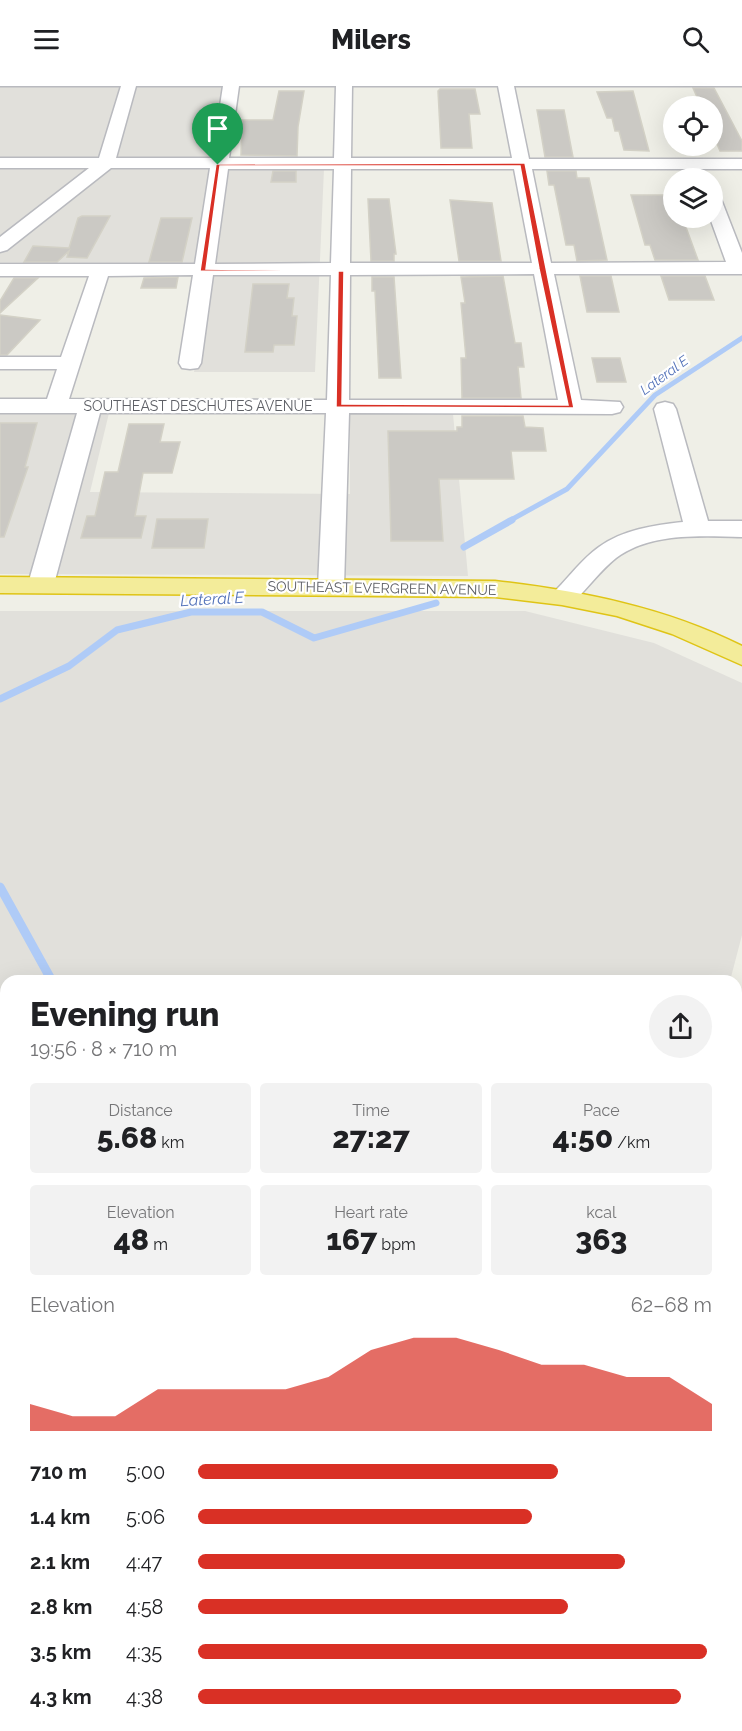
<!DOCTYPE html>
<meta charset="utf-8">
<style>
body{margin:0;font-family:Raleway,sans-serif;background:#f2f2f2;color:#202124;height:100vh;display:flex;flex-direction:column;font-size:22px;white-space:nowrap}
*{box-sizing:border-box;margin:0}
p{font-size:20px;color:#757577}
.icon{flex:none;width:33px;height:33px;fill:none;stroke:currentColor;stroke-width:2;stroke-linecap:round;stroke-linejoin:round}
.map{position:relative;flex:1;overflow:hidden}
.details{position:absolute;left:0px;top:897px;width:742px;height:756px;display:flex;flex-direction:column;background:#fff;border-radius:18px 18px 0 0;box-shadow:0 6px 24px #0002}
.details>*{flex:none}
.controls{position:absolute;left:663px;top:18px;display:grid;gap:12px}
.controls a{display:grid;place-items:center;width:60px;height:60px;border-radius:50%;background:#fff;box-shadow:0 6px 24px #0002;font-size:30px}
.pin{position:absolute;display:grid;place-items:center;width:51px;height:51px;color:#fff;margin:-62px -26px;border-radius:50% 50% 50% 0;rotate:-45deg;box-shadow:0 0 6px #0007}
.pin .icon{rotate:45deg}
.round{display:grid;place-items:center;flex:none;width:63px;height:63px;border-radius:32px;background:#f2f2f2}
.headline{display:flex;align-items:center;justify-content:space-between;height:102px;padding:0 30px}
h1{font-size:33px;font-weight:800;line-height:45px}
.figures{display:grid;grid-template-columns:repeat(3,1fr);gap:9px;height:102px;padding:6px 30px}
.figures div{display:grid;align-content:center;border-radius:6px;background:#f2f2f2;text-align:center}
.figures b{font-size:30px;font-weight:800}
.figures small{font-size:16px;font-weight:400}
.figures p{font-size:16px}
.chart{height:168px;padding:12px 30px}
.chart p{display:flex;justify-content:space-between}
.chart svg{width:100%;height:108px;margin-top:6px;fill:#d93025;opacity:.7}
ul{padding:0 30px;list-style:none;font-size:20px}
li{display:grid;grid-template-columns:96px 72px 1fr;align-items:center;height:45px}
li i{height:15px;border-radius:8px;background:#d93025}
header{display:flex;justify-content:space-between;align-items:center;height:78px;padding:0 30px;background:#fff;font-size:27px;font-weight:800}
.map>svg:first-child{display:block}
.industrial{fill:#e1e0db}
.green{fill:#c6e4cb}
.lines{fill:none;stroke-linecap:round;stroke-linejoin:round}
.stream-far3{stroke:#afcbf7;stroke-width:5}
.stream-far2{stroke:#afcbf7;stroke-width:7}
.stream-far1{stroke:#afcbf7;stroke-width:9}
.stream{stroke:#afcbf7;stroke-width:11}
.building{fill:#cbc9c4;stroke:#d3d1c6;stroke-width:1.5}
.minor-casing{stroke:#b9babf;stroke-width:3}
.highway-casing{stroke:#dfc416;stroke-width:3}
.minor{fill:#fff;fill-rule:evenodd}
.highway{fill:#f3ec9a;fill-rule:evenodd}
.route{fill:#d93025;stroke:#fff;stroke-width:1.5;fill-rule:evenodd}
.labels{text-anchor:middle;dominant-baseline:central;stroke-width:4.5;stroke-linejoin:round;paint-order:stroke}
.far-water-label{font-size:14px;font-style:italic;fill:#5372b9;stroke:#fff}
.far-street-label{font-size:14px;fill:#5e6066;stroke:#fff}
.water-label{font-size:16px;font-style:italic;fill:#5372b9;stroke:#fff}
</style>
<header><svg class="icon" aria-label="menu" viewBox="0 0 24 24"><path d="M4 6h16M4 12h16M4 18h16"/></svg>Milers<svg class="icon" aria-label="search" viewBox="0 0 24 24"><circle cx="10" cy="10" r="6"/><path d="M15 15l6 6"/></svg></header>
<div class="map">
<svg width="742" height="1653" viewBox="0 0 742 1653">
<rect width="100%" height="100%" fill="#efefe7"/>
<path class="industrial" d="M 239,6 L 225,92 L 324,91 L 315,294 L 194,294 L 212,185 L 0,184 L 0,7 Z
M 109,335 L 90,414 L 350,416 L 350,336 L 453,336 L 468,498 L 0,496 L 0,336 Z
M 0,533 L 525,533 L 654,565 L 742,605 L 742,857 L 730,903 L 6,903 L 6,1647 L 539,1647 L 538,1653 L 0,1653 Z"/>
<path class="green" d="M 742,1272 L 742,1653 L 669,1653 L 670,1647 L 736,1647 L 736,1301 Z"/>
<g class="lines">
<path class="stream-far3" d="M 509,443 L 567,411 L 655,317 L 742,260"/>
<path class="stream-far2" d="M 464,469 L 512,442
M 0,621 L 69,588 L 117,552 L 191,534 L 262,534 L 314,560 L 436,525"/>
<path class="stream-far1" d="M 0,809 L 52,903"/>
<path class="stream" d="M 0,1383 L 6,1374"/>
</g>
<path class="building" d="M 693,10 L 714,10 L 742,63 L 742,73 L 720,73 L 717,66 L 712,66 L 712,28 L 701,28 Z
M 440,11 L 475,11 L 480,36 L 469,36 L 472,70 L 441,70 L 438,13 Z
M 279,13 L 304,13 L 298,49 L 297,78 L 241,77 L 242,42 L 273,42 Z
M 633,13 L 649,73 L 624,72 L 619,53 L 615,53 L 612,40 L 607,40 L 597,14 Z
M 537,32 L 564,32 L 573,79 L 545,79 Z
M 273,93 L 296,93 L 296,104 L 271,104 Z
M 547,93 L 576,93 L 577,100 L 589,100 L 607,182 L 577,183 L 574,167 L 566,167 L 554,107 L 549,107 Z
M 631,117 L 674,117 L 674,141 L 683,141 L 698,182 L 655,182 L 650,167 L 645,167 Z
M 368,121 L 389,121 L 396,176 L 394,176 L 394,183 L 371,183 Z
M 450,122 L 492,125 L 501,183 L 459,183 Z
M 82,138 L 110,138 L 87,180 L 67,179 L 69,173 L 57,184 L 24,184 L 33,168 L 69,170 L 78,140 Z
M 161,140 L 192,140 L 182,184 L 149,184 Z
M 503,198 L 515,265 L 521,265 L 524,289 L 518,289 L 521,320 L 462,320 L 461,280 L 466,280 L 461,225 L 465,225 L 461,199 Z
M 580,198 L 611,198 L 619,234 L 587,234 Z
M 661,198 L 705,198 L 714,222 L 669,222 Z
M 178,199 L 176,210 L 141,210 L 144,200 Z
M 372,199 L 394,199 L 401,300 L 379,300 L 375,213 L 372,213 Z
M 14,200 L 38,200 L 0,235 L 0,223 Z
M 253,206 L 289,206 L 287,220 L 294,220 L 292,238 L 297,238 L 294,267 L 274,267 L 273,274 L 245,274 Z
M 0,237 L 40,242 L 7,277 L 0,277 Z
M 592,280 L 620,280 L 626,304 L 597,304 Z
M 462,338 L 523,338 L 525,349 L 543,350 L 546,373 L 511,373 L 514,401 L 439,401 L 443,463 L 391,463 L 388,353 L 457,353 L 457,349 L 462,349 Z
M 0,345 L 37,345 L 25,389 L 28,389 L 4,459 L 0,459 Z
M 129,346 L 164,346 L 160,364 L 180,364 L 172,395 L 143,395 L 135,438 L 146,438 L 141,460 L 81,460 L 87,438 L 95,438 L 105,394 L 118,394 Z
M 157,441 L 208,441 L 204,470 L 152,470 Z"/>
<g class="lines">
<g class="minor-casing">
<path id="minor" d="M 0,0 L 742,0 L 742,8 L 514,8 L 529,81 L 742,81 L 742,91 L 532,91 L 551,185 L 726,184 L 710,140 L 712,140 L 712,116 L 718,117 L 721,121 L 742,175 L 742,196 L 554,196 L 581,322 L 620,324 L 623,329 L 620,334 L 612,336 L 349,335 L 344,509 L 340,515 L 331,517 L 322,515 L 318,509 L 326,335 L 100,335 L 54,506 L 50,512 L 41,514 L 32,512 L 28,506 L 77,335 L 0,335 L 0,321 L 47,321 L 57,291 L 0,291 L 0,279 L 61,279 L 89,198 L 0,198 L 0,186 L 195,186 L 210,90 L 111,90 L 7,172 L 0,174 L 0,159 L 89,90 L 0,90 L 0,80 L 99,80 L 121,8 L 0,8 ZM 136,8 L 223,8 L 212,80 L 116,80 ZM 239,8 L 336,8 L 334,80 L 229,80 ZM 352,8 L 498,8 L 512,80 L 351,80 ZM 228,91 L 334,91 L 331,185 L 215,186 ZM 351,91 L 514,91 L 532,185 L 350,185 ZM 534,196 L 558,322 L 349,322 L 350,197 ZM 193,197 L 179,285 L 182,290 L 190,291 L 198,290 L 201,285 L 213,197 L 331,197 L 327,322 L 69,321 L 108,198 Z
M 665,324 L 673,326 L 676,331 L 708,443 L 742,443 L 742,459 C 701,458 651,454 616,480 C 601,492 588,509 574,524 L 565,526 L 556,524 L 552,518 L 556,512 C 570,498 582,481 599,469 C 622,452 654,447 683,444 L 654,331 L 657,326 Z
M 742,1013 L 742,1067 L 736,1068 L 736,1015 Z
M 579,1647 L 629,1647 L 628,1653 L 578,1653 Z"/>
</g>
<g class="highway-casing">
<path id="highway" d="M 0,499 L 495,503 C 581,513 664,529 742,568 L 742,587 L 672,556 L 617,538 L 562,527 L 495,519 L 0,515 Z"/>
</g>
<use href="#minor" class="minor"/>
<use href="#highway" class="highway"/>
</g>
<path class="route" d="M 525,85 L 574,330 L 336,329 L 338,194 L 200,193 L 216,86 ZM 220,88 L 520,88 L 539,191 L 568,327 L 342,326 L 344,193 L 206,191 Z"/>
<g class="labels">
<g class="far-water-label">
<text transform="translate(664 297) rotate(-36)">Lateral E</text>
</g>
<g class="far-street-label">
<text x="198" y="328">SOUTHEAST DESCHUTES AVENUE</text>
<text transform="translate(382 510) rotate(1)">SOUTHEAST EVERGREEN AVENUE</text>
</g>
<g class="water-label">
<text transform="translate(212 521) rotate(-3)">Lateral E</text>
</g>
</g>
</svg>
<div class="controls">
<a><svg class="icon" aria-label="locate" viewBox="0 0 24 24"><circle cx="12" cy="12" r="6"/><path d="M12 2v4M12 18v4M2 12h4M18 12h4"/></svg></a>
<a><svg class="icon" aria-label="layers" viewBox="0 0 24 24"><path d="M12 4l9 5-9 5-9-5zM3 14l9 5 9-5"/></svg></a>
</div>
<div class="pin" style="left:218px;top:87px;background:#1e9e55"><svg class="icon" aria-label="arrive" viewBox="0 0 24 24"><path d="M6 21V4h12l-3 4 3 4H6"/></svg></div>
<section class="details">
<div class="headline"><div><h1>Evening run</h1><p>19:56 · 8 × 710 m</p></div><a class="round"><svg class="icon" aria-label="share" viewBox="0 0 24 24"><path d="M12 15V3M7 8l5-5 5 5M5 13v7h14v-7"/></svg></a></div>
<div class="figures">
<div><p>Distance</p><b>5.68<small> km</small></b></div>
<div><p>Time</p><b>27:27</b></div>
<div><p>Pace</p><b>4:50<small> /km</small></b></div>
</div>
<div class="figures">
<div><p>Elevation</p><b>48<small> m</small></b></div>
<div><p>Heart rate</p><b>167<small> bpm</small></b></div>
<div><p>kcal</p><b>363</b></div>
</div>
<div class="chart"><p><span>Elevation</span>62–68 m</p>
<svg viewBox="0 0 160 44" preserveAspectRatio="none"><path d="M0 44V33L10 38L20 38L30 27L40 27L50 27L60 27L70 22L80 11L90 6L100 6L110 11L120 17L130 17L140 22L150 22L160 33V44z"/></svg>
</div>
<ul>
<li><b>710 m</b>5:00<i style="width:70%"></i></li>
<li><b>1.4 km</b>5:06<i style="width:65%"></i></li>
<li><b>2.1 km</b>4:47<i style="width:83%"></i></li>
<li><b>2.8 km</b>4:58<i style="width:72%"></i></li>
<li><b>3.5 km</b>4:35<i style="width:99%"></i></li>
<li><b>4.3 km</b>4:38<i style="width:94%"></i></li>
</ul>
</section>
</div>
